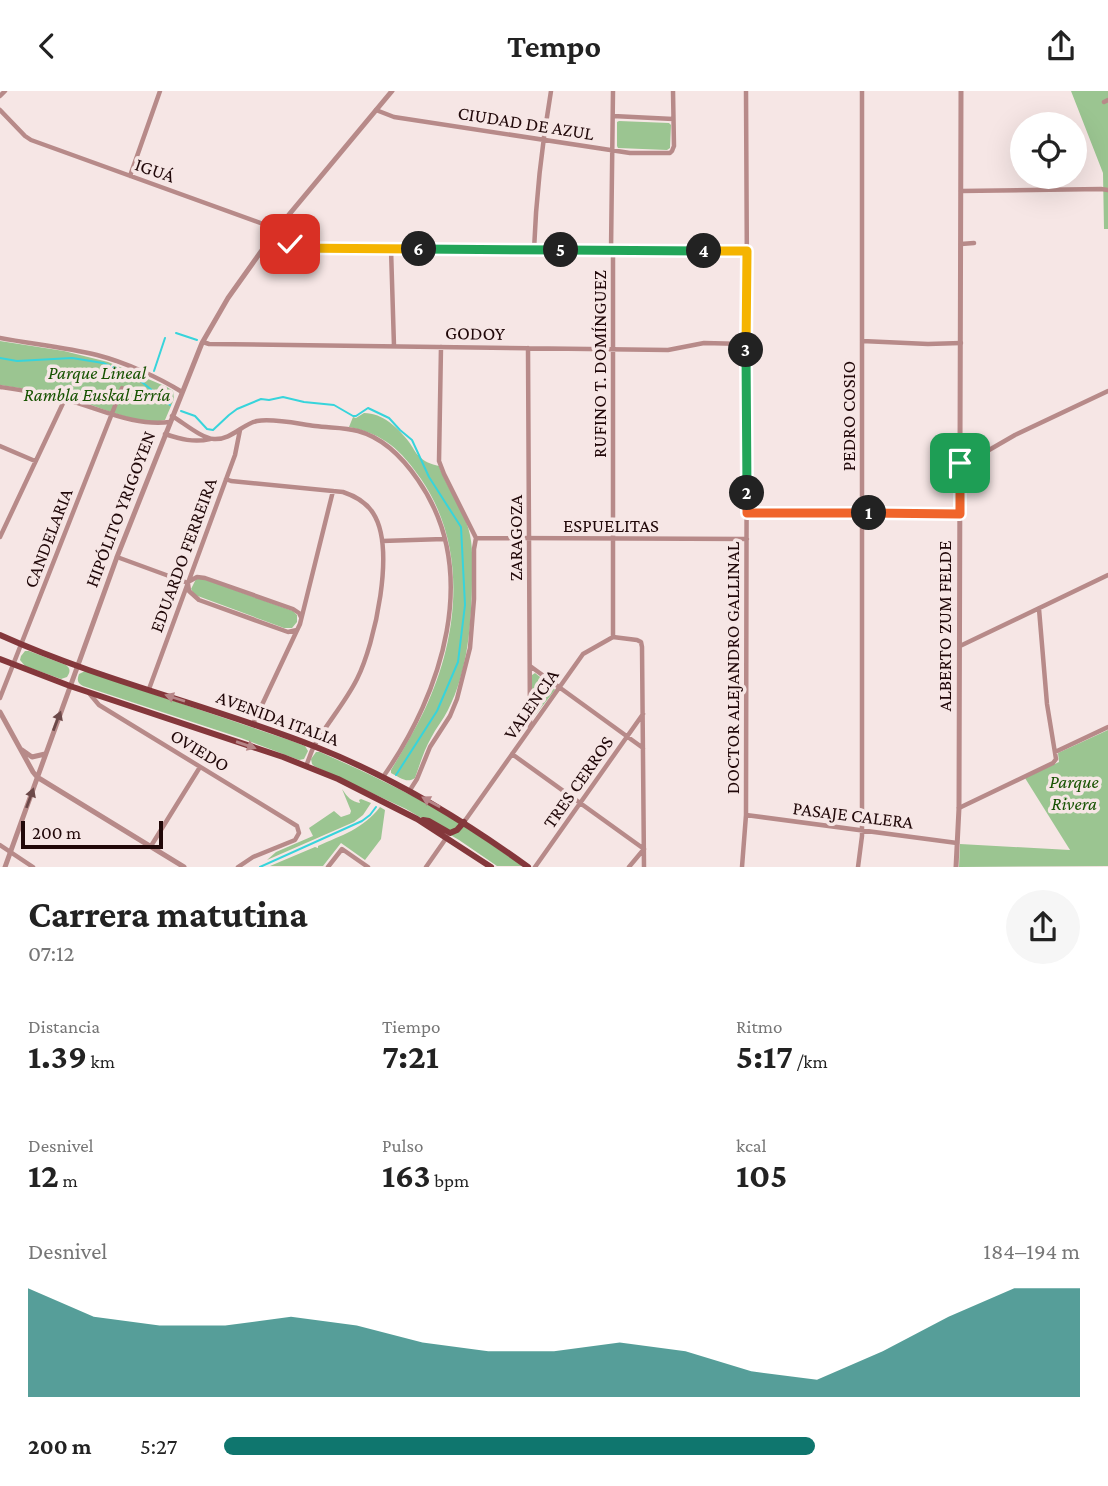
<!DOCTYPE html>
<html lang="es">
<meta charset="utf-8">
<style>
body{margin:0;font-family:"Crimson Pro",serif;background:#f6f6f6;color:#222;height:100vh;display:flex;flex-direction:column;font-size:26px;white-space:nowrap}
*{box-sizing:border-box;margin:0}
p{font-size:23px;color:#767676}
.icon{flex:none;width:38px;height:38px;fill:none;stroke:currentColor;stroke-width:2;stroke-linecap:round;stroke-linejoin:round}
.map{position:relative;height:776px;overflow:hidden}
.panel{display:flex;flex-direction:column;background:#fff;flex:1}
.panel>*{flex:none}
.controls{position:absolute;left:1010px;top:21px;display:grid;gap:14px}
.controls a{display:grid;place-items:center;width:77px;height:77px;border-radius:50%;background:#fff;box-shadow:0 7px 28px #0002;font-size:35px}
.scale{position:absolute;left:21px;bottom:18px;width:142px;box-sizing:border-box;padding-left:7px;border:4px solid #210809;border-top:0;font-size:19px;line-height:24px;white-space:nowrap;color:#210809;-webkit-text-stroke:5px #f6e6e5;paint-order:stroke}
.pin{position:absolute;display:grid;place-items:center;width:60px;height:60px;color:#fff;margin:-30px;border-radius:14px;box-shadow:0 4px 10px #0006}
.km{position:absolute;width:35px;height:35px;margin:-18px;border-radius:50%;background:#222;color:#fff;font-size:19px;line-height:35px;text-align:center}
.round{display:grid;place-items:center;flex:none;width:74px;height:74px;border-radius:37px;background:#f6f6f6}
.summary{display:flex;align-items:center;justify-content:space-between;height:119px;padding:0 28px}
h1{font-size:38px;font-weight:700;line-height:52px}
.stats{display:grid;grid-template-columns:repeat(3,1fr);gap:10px;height:119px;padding:7px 28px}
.stats div{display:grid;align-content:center}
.stats b{font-size:35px;font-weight:700}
.stats small{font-size:19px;font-weight:400}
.stats p{font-size:19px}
.chart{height:196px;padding:14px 28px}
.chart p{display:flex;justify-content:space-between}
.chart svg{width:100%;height:126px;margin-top:7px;fill:#0f766e;opacity:.7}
ul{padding:0 28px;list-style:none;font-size:23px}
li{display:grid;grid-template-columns:112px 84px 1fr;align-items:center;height:52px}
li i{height:18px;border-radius:9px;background:#0f766e}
header{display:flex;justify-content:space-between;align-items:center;height:91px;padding:0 28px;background:#fff;font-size:32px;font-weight:700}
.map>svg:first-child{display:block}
.green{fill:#9bc591}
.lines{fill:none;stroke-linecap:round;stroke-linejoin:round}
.stream{stroke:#37d4db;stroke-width:2}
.minor{stroke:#b78a89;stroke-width:4.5}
.tertiary{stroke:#b78a89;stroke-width:5}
.primary{stroke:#84373b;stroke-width:6}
.oneway{fill:#b78688}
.oneway2{fill:#6c4949}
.split-1-casing{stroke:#fff;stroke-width:14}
.split-2-casing{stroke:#fff;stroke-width:14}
.split-3-casing{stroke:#fff;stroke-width:14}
.split-4-casing{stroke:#fff;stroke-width:14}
.split-5-casing{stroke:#fff;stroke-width:14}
.split-6-casing{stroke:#fff;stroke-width:14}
.split-7-casing{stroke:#fff;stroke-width:14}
.split-1{stroke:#f0652b;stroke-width:9}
.split-2{stroke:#f0652b;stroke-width:9}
.split-3{stroke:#22a559;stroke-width:9}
.split-4{stroke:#f5b400;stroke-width:9}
.split-5{stroke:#22a559;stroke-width:9}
.split-6{stroke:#22a559;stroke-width:9}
.split-7{stroke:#f5b400;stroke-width:9}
.labels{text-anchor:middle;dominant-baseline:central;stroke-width:7;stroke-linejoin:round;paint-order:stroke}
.street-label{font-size:19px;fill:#210809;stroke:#f6e6e5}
.park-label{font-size:19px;font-style:italic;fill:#165200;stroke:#f6e6e5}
</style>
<header><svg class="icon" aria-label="back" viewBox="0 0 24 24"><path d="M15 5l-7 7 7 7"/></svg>Tempo<svg class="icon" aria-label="share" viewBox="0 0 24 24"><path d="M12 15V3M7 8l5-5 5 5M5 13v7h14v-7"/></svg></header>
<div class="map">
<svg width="1108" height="776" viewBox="0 0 1108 776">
<rect width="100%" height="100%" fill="#f6e6e5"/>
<path class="green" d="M 1071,0 L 1108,0 L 1108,138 L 1104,138 L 1103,82 Z
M 619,30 L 669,32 L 671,34 L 670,57 L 667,59 L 618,57 L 617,55 L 617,31 Z
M 0,250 L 64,260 L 108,271 L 167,296 L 173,300 L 174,308 L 165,329 C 141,336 95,314 70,307 C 47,300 23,298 0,294 Z
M 364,322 C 383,322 398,337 409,351 C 413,356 415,362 419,365 C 424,371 431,373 439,375 C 447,398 465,419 470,444 C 473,458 472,473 472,487 C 472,530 468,580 448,619 C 443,629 436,637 431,647 C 424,659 420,673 415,687 C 407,693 399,686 391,682 L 391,679 C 403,659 415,639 425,618 C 459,546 468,456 421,388 C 401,359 384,343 349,336 L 353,326 L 356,327 Z
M 196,488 L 204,488 L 293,520 L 297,524 L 297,531 L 292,537 L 284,537 L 195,504 L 191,498 Z
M 25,560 L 29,560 L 66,574 C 71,578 70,581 67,586 L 61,588 L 25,575 L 20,569 L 21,565 Z
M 85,580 L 289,649 L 305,655 L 308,660 L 304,668 L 299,669 L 241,647 L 83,595 C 77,592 77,589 79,583 Z
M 535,582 L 553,596 L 555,599 L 533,627 L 532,626 L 532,584 Z
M 1108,639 L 1108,775 L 959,776 L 960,753 L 1070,759 L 1025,687 L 1059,671 L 1058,662 Z
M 316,661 L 320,661 C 365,681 409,701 451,727 C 476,742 499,759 523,775 L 497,775 L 459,749 L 406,718 L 314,675 L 312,673 L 311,668 Z
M 342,698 C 348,707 351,710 360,712 L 359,709 L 361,708 L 371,712 L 363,724 L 354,731 L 267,769 L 276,761 L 313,745 L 309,737 L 334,720 L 341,726 L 350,723 L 351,720 Z
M 380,716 L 385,719 L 381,748 L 365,769 L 341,752 L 323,775 L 270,775 L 315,756 L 318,757 L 318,755 C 342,744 363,738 380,716 Z"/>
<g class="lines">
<path class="stream" d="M 176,242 L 197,249
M 0,267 L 17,270 L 72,267 L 103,272 L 137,287 L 170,314
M 154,280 L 165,247
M 181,320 L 195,325 L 207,338 L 213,339 L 229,324 L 237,318 L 261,308 L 269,309 L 283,306 L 304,311 L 334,314 L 353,325 L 356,325 L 368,317 L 389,327 L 400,339 L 412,349 L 429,386 L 461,436 L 465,514 L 458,571 L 437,620 L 396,684
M 260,776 L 362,730 L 370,724 L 376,716"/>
<path class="minor" d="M 0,5 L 5,0
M 1104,11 L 1108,9
M 0,19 L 25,45 L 31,49 L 277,138 L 305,157
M 376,19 L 394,26 L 630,62 L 670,62 L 672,60 L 674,55 L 673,0
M 613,25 L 673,28
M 130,85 L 160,0
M 961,100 L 1101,98 L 1108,99
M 961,153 L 974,152
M 264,156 L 747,160
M 391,158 L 394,255
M 534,159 C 536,105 542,53 551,0
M 0,247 C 32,253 65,256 97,264 C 124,271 158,286 182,301
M 862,250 L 928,253 L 961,252
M 203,251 L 209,253 L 668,259 L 704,252 L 746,253
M 528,257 L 530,637
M 0,296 C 21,299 43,302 64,308 C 99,317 134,336 170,331
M 172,325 C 184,332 201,347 214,348 C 232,349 242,333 257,330 C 274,327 299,333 315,335 C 329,337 344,336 358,340 C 384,347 403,367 418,389 C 482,481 442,602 383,686
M 165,343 C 180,348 194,352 210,348
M 0,355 L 35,370
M 960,372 L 970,370 L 1015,344 L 1108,300
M 226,388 L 231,390 L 343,401 C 355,405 366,411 373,422 C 396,457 375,552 357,588 C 345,612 327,632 314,655 C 311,661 309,668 306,675
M 747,422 L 960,423
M 0,446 L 65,308
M 476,447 L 747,448
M 382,450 L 444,448
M 117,466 L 188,492
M 188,491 L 197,486 L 205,487 L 293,518 L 299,522 L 301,526
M 188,493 L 189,500 L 199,509 L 288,541 L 297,539
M 613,546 L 613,165 L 611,160 L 613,0
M 960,555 L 1108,484
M 530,575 L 643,657
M 149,598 L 235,364 L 240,339
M 89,602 L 99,614 L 297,735 L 299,742 L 295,749 L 253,766 L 238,776
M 0,607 L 122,297
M 253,633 L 300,533 L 333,400
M 1055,661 L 1108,636
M 512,663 L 644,758 L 629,776
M 410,699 L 417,688 L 430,656 L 450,625 L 457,608 L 470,557 L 474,508 L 474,458 L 476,447 L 444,383 L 439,370 L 441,256
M 959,717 L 1053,672 L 1056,668 L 1047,613 L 1039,518
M 746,724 L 957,752
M 464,731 L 583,563 L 613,546 L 637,549 L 641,551 L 642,556 L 644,776
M 0,754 L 33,776
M 151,755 L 200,676
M 328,776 L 342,758 L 368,776
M 426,776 L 447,746
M 535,776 L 643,623
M 742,776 L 746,724 L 747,190 L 746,0
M 858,776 L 862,745 L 862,0"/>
<path class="tertiary" d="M 0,621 L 33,681 L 37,686 L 184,776
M 22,659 L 32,666 L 45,663
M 5,776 L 117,466 L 202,252 L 228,207 L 277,138 L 392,0
M 956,776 L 959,717 L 961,0"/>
<path class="primary" d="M 0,544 C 102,590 212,615 316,656 C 392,686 462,728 528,776
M 0,568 L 70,595 L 283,666 L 338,688 L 417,728 L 491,776
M 423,729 L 429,730 L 450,742 L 457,739 L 464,731"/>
</g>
<defs><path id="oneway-solid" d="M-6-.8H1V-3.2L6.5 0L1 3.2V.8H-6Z" transform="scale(1.75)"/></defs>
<g class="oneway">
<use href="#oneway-solid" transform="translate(175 607) rotate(-162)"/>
<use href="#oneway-solid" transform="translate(246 654) rotate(19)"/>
<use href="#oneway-solid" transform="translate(431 711) rotate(-151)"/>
</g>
<g class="oneway2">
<use href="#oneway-solid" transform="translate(57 630) rotate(-69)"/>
<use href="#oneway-solid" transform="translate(30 707) rotate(-70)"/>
</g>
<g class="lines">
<g class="split-1-casing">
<path id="split-1" d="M 869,422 L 960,423 L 960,372"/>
</g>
<g class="split-2-casing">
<path id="split-2" d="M 747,402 L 747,422 L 869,422"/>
</g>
<g class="split-3-casing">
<path id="split-3" d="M 746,259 L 747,402"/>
</g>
<g class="split-4-casing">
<path id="split-4" d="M 704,160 L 747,160 L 746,259"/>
</g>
<g class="split-5-casing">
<path id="split-5" d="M 561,159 L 704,160"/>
</g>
<g class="split-6-casing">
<path id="split-6" d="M 419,158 L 561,159"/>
</g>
<g class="split-7-casing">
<path id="split-7" d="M 290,153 L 288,157 L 419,158"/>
</g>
<use href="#split-1" class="split-1"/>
<use href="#split-2" class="split-2"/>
<use href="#split-3" class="split-3"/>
<use href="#split-4" class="split-4"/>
<use href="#split-5" class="split-5"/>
<use href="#split-6" class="split-6"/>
<use href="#split-7" class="split-7"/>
</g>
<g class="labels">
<g class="street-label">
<text transform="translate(526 32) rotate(9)">CIUDAD DE AZUL</text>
<text transform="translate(155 79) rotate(19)">IGUÁ</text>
<text transform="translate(475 242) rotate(1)">GODOY</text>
<text transform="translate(599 273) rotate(-90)">RUFINO T. DOMÍNGUEZ</text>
<text transform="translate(848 325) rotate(-90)">PEDRO COSIO</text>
<text transform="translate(120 418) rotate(-69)">HIPÓLITO YRIGOYEN</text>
<text x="611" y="434">ESPUELITAS</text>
<text transform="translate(48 447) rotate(-69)">CANDELARIA</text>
<text transform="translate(515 447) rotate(-90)">ZARAGOZA</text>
<text transform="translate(183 464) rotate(-70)">EDUARDO FERREIRA</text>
<text transform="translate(944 535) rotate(-90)">ALBERTO ZUM FELDE</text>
<text transform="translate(732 577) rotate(-90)">DOCTOR ALEJANDRO GALLINAL</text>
<text transform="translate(531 613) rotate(-55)">VALENCIA</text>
<text transform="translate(278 627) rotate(20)">AVENIDA ITALIA</text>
<text transform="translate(200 659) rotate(31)">OVIEDO</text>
<text transform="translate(578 691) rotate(-55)">TRES CERROS</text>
<text transform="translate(853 724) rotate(7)">PASAJE CALERA</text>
</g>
<g class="park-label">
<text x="97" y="281">Parque Lineal<tspan x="97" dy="22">Rambla Euskal Erría</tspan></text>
<text x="1074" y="690">Parque<tspan x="1074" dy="22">Rivera</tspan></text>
</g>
</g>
</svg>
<div class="controls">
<a><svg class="icon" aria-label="locate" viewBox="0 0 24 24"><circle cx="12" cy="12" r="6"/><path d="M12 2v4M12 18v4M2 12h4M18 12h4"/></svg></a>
</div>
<div class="scale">200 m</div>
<div class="pin" style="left:960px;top:372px;background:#1e9e55"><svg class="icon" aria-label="arrive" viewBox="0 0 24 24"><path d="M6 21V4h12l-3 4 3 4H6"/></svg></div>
<div class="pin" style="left:290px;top:153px;background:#d93025"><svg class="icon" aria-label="check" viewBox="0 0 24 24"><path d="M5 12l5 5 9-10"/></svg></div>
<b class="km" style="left:869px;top:422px">1</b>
<b class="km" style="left:747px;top:402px">2</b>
<b class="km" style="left:746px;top:259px">3</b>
<b class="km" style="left:704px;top:160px">4</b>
<b class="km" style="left:561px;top:159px">5</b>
<b class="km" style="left:419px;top:158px">6</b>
</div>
<section class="panel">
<div class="summary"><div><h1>Carrera matutina</h1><p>07:12</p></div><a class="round"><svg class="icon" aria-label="share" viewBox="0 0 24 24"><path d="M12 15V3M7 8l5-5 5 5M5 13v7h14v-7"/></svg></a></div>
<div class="stats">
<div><p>Distancia</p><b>1.39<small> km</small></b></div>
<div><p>Tiempo</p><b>7:21</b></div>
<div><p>Ritmo</p><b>5:17<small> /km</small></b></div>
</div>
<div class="stats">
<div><p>Desnivel</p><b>12<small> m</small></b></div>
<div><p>Pulso</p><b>163<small> bpm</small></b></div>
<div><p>kcal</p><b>105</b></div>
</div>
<div class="chart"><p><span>Desnivel</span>184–194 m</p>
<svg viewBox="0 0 160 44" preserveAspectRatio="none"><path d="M0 44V6L10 16L20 19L30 19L40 16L50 19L60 25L70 28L80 28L90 25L100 28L110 35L120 38L130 28L140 16L150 6L160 6V44z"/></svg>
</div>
<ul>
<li><b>200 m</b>5:27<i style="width:69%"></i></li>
</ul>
</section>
